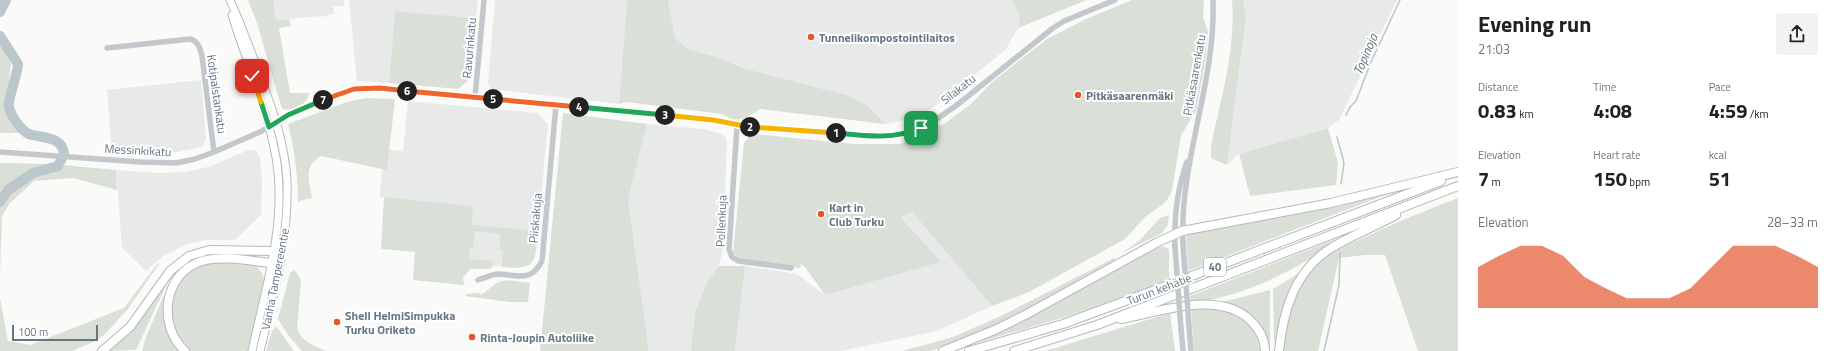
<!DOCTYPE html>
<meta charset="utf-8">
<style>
body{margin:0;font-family:"Titillium Web",sans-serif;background:#f2f2f2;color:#202124;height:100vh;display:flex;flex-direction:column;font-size:15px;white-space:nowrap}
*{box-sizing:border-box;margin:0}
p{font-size:13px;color:#757577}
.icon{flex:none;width:22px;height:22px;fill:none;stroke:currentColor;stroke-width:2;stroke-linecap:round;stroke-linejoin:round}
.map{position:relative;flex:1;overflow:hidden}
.details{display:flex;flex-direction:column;background:#fff;width:380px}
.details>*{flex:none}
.scale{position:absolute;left:12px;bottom:10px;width:86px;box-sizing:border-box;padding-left:4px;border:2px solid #657683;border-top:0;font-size:11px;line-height:14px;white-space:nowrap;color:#657683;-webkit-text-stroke:3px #fff;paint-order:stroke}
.pin{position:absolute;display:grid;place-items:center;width:34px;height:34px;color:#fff;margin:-17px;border-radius:8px;box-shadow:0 2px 6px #0006}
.km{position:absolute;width:20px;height:20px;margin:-10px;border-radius:50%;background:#222;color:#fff;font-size:11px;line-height:20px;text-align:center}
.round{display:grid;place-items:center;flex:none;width:42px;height:42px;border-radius:4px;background:#f2f2f2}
.head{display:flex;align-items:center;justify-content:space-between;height:68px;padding:0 20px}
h1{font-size:22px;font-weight:700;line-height:30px}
.metrics{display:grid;grid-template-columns:repeat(3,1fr);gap:6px;height:68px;padding:4px 20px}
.metrics div{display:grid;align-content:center}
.metrics b{font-size:20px;font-weight:700}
.metrics small{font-size:11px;font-weight:400}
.metrics p{font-size:11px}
.chart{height:112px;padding:8px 20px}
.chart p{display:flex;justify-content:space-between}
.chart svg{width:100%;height:72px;margin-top:4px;fill:#e4572e;opacity:.7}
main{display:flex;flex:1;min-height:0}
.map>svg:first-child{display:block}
.built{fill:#e8e9e9}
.green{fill:#dadfd7}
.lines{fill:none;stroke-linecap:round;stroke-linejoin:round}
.stream{stroke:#bbc7cb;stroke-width:1.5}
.river{stroke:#bbc7cb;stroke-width:10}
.major-casing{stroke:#b5babe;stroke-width:9}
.highway-casing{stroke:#b4b9bd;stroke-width:10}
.minor{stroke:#c3c8cc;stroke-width:5.5}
.major{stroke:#fff;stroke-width:7}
.highway{stroke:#fff;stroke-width:8}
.minor-bridge{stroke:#c3c8cc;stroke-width:5.5}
.split-1-casing{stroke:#fff;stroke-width:8}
.split-2-casing{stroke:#fff;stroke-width:8}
.split-3-casing{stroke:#fff;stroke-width:8}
.split-4-casing{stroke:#fff;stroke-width:8}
.split-5-casing{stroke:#fff;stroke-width:8}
.split-6-casing{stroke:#fff;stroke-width:8}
.split-7-casing{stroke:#fff;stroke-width:8}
.split-8-casing{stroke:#fff;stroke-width:8}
.split-9-casing{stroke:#fff;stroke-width:8}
.split-1{stroke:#22a559;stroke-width:5}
.split-2{stroke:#f5b400;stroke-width:5}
.split-3{stroke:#f5b400;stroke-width:5}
.split-4{stroke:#22a559;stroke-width:5}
.split-5{stroke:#f0652b;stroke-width:5}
.split-6{stroke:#f0652b;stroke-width:5}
.split-7{stroke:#f0652b;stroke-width:5}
.split-8{stroke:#22a559;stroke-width:5}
.split-9{stroke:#f5b400;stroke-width:5}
.poi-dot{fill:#e4572e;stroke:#fff;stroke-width:1.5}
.labels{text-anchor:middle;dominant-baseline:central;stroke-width:4;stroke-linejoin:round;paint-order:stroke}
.shield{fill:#fff;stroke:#939fa8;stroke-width:1}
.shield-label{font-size:11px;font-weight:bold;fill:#657683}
.poi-label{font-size:12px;font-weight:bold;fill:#657683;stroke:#fff;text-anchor:start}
.street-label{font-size:12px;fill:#657683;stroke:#fff}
.water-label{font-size:13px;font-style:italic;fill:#60757c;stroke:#fff}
</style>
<main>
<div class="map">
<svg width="1458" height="351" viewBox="0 0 1458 351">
<rect width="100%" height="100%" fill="#fafaf8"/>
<path class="built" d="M 273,0 L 344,0 L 344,6 L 333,7 L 334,14 L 327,15 L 327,16 L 322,17 L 322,16 L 276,20 Z
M 349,0 L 478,0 L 476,18 L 395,11 L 389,83 L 357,81 Z
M 495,0 L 627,0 L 619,104 L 490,89 L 488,83 Z
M 668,0 L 1012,0 L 1020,16 L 1018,28 L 1006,49 L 954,92 L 931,109 L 906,120 L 885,124 L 868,107 L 746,69 L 716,57 L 688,49 L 675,38 Z
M 1243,0 L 1397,0 L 1339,120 L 1328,128 L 1239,154 L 1227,165 L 1246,22 Z
M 201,80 L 206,139 L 202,147 L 161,155 L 112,152 L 107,90 Z
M 408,101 L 538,113 L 548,124 L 536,253 L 530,265 L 517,268 L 468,264 L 473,206 L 380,197 L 382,169 L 387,170 L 389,150 L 403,151 Z
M 647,124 L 703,129 L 722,134 L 727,139 L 723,248 L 719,266 L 708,280 L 695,312 L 691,351 L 649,351 L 628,199 Z
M 248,150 L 256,150 L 260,157 L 262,183 L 261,215 L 235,240 L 206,240 L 187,244 L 163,256 L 146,271 L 122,248 L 116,170 L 159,173 L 186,172 L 212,166 Z
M 912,212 L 992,306 L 937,331 L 851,349 L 840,351 L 735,351 L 745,266 L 797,274 L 825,295 L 940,262 L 901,216 Z"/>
<path class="green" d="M 248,0 L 273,0 L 276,20 L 289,19 L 291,26 L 279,28 L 290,93 L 309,93 C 308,104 292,112 282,109 L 257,23 Z
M 627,0 L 668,0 L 675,38 L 688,49 L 716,57 L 746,69 L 849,96 L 868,106 L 885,124 L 760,109 C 745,119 738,124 722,114 L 627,102 L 619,104 Z
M 1012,0 L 1087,0 L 1018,28 L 1020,16 Z
M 1132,0 L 1204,0 L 1203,17 L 1208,32 L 1206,56 L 1196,111 L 1181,135 L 1172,191 L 1167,200 L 1162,205 L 1145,217 L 1125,239 L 1027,293 L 992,306 L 912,212 L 901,217 L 941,262 L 825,295 L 805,267 L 800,263 L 801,266 L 799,268 L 741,259 L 733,253 L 744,143 L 750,135 L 754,134 L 854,144 L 900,144 L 928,132 L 947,122 L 972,103 L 992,82 L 1047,39 L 1086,19 Z
M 1232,0 L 1243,0 L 1246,19 L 1227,165 L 1211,158 L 1211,146 C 1221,98 1236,49 1232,0 Z
M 395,11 L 476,18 L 471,78 L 458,89 L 389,83 Z
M 0,44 L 11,62 L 6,110 L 19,133 L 0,133 Z
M 366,98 L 395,99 L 387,170 L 321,156 C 303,166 309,180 312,198 L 299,201 L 298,204 C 298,175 295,153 288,124 L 347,102 Z
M 563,113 L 647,124 L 628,199 L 649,351 L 540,351 Z
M 1328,128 L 1338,163 L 1336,185 L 1250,196 L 1239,154 Z
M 0,163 L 52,164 L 116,170 L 117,190 L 73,178 L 34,181 L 10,203 L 2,216 L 0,274 Z
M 1398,190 L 1188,271 L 1186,233 L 1334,207 Z
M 384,197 L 473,206 L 472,225 L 538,231 C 535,262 537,270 502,267 L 503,250 L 499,249 L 501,234 L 475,231 L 473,247 L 470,247 L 469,259 L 492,261 L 493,265 L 490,269 L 470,269 L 463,278 L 464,285 L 413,280 L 415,252 L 381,249 Z
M 1458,198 L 1458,351 L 1418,351 L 1385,255 L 1365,255 L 1339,258 L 1318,351 L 1283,351 C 1287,320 1293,291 1315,267 C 1328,253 1348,245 1365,237 C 1395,223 1426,210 1458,198 Z
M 1169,215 L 1168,225 L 1162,233 L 1120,254 L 1139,241 L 1160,218 Z
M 1354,232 C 1299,266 1256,294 1191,303 L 1190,296 Z
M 1162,246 L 1169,249 L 1169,280 L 1072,315 L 966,346 Z
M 1114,258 L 1116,260 L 1084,280 L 1006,322 L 960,342 L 930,351 L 902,351 L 953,337 L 1001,316 Z
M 158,263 L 159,264 L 127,310 L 103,336 L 91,343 L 72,351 L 0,351 L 0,298 L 8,341 L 30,345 L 124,308 Z
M 211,263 L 230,263 L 256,266 L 263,274 L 264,285 L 248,351 L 187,351 L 182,347 L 168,315 L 176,285 L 189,271 L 200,266 Z
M 719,266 L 745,266 L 735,351 L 691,351 L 695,312 L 708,280 Z
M 294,270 L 299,276 L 301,281 L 297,328 C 301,341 314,346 326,351 L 302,351 L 288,335 L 278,319 L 290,273 Z
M 1302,271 C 1286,295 1281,313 1277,342 L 1274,341 L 1273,289 Z
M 170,277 L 136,350 L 107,351 C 134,333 151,303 170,277 Z
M 507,280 L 530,283 L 528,302 L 510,302 L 465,296 L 466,294 L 480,293 L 481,295 L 498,282 Z
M 1270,290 L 1270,348 L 1268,348 C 1257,323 1252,308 1222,302 Z
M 164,295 C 165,299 163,305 163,310 C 163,326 169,339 179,351 L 142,351 L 146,337 Z
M 1208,307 C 1236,313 1256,320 1260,351 L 1194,351 L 1191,308 Z
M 1170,313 L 1175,351 L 1045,351 Z
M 276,326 L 294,351 L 266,351 L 272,331 Z"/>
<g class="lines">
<path class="stream" d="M 1346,115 L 1350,107 L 1356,101 L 1371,62 L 1400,0
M 1337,137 L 1344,163 L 1341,184
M 1324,351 L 1339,285 L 1340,253"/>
<path class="river" d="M 0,12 L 6,0
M 0,36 L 18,64 C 18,74 7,100 9,107 C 11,116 22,133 32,135 C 44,138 63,137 64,154 L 58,166 L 33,173 L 8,190 L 0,202"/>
<g class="major-casing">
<path id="major" d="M 230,0 C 239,20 247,41 255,62 C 269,100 285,140 287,181 C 289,239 274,295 260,351
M 232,15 C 247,64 269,112 277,163 C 286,226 265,290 252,351"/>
</g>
<g class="highway-casing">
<path id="highway" d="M 1121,319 C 1159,312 1220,289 1251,321 C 1259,329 1265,339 1265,351
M 102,351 L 130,327 L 170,271 L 189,256 L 209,250 L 274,251
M 185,351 C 157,326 163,273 202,261 C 223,255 250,261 272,263
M 943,351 L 997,329 L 1027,314 L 1158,242 L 1182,231 L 1331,203 L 1458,172
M 969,351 L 1063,324 L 1147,293 L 1441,181
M 1014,351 L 1097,325 L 1458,186
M 1279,351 C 1283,312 1294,273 1328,250 C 1350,236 1374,227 1396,215"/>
</g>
<path class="minor" d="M 107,48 L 190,39 C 198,41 200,48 202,56 L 214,152
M 475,97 L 484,0
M 737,126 L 729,249 L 732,257 L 739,261 L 791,268
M 0,152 L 141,162 L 176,163 L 195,159 L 214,152 L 260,132 L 288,115 L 338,95 L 354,89 L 379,88 L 713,120 L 751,127 L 868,136 L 893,136 L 906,133 L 931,123 L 957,105 L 1053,28 L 1064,21 L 1115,0
M 1183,244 C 1179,161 1216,83 1213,0
M 1175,247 C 1174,218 1177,189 1187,162
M 478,280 C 484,278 491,275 497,274 C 517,274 530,284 542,261 L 556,105
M 1189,326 L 1191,351
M 1181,329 L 1183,351"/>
<use href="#major" class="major"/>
<use href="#highway" class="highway"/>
<path class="minor-bridge" d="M 1183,244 L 1189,326
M 1175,247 L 1181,329"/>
</g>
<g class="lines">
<g class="split-1-casing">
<path id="split-1" d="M 836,133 C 865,136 893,140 921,128"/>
</g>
<g class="split-2-casing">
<path id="split-2" d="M 750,127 L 836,133"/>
</g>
<g class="split-3-casing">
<path id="split-3" d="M 665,115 L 713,120 L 750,127"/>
</g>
<g class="split-4-casing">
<path id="split-4" d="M 579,107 L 665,115"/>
</g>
<g class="split-5-casing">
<path id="split-5" d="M 493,99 L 579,107"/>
</g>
<g class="split-6-casing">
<path id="split-6" d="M 407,91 L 493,99"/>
</g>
<g class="split-7-casing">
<path id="split-7" d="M 323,100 L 354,89 L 380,88 L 407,91"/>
</g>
<g class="split-8-casing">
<path id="split-8" d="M 261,102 L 269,127 L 288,115 L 323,100"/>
</g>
<g class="split-9-casing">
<path id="split-9" d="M 252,76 L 261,102"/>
</g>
<use href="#split-1" class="split-1"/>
<use href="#split-2" class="split-2"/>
<use href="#split-3" class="split-3"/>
<use href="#split-4" class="split-4"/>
<use href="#split-5" class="split-5"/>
<use href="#split-6" class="split-6"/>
<use href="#split-7" class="split-7"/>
<use href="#split-8" class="split-8"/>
<use href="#split-9" class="split-9"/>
</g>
<g class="poi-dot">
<circle cx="811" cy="37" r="4"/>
<circle cx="1078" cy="95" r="4"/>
<circle cx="821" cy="214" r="4"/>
<circle cx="337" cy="322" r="4"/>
<circle cx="472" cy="337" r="4"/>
</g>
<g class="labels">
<rect class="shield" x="1204" y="258" width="22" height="18" rx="3"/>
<g class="shield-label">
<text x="1215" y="267">40</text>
</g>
<g class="poi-label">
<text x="819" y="37">Tunnelikompostointilaitos</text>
<text x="1086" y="95">Pitkäsaarenmäki</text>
<text x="829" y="207">Kart in<tspan x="829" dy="14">Club Turku</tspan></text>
<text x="345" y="315">Shell HelmiSimpukka<tspan x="345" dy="14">Turku Oriketo</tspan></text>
<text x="480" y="337">Rinta-Joupin Autoliike</text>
</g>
<g class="street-label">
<text transform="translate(469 48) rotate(-85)">Ravurinkatu</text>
<text transform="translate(1194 75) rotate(-80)">Pitkäsaarenkatu</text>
<text transform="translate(958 89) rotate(-38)">Silakatu</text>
<text transform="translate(217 94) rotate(82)">Kotipalstankatu</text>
<text transform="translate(138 150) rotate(3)">Messinkikatu</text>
<text transform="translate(535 218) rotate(-85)">Piiskakuja</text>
<text transform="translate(721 221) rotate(-88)">Pollenkuja</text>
<text transform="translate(275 279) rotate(-79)">Vanha Tampereentie</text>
<text transform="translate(1159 289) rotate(-21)">Turun kehätie</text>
</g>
<g class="water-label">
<text transform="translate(1365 54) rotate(-67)">Topinoja</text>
</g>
</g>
</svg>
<div class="scale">100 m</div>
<div class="pin" style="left:921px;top:128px;background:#1e9e55"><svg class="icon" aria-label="arrive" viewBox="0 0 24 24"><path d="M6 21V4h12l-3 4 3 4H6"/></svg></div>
<div class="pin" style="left:252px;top:76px;background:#d93025"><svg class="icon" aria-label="check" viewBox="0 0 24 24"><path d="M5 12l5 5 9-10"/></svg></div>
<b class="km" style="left:836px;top:133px">1</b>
<b class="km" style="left:750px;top:127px">2</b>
<b class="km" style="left:665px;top:115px">3</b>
<b class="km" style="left:579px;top:107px">4</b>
<b class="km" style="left:493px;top:99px">5</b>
<b class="km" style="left:407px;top:91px">6</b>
<b class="km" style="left:323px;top:100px">7</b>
</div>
<section class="details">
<div class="head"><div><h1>Evening run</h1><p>21:03</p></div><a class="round"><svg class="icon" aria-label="share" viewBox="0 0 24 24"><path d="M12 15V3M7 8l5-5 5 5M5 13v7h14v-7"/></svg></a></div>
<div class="metrics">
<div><p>Distance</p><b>0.83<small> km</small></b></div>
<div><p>Time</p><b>4:08</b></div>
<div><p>Pace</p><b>4:59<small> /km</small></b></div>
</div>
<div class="metrics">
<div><p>Elevation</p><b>7<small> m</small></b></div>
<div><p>Heart rate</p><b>150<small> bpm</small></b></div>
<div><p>kcal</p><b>51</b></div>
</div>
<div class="chart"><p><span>Elevation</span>28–33 m</p>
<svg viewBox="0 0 160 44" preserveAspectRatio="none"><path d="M0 44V19L10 12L20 6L30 6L40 12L50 25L60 32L70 38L80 38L90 38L100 32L110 19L120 6L130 6L140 6L150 12L160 19V44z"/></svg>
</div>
</section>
</main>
